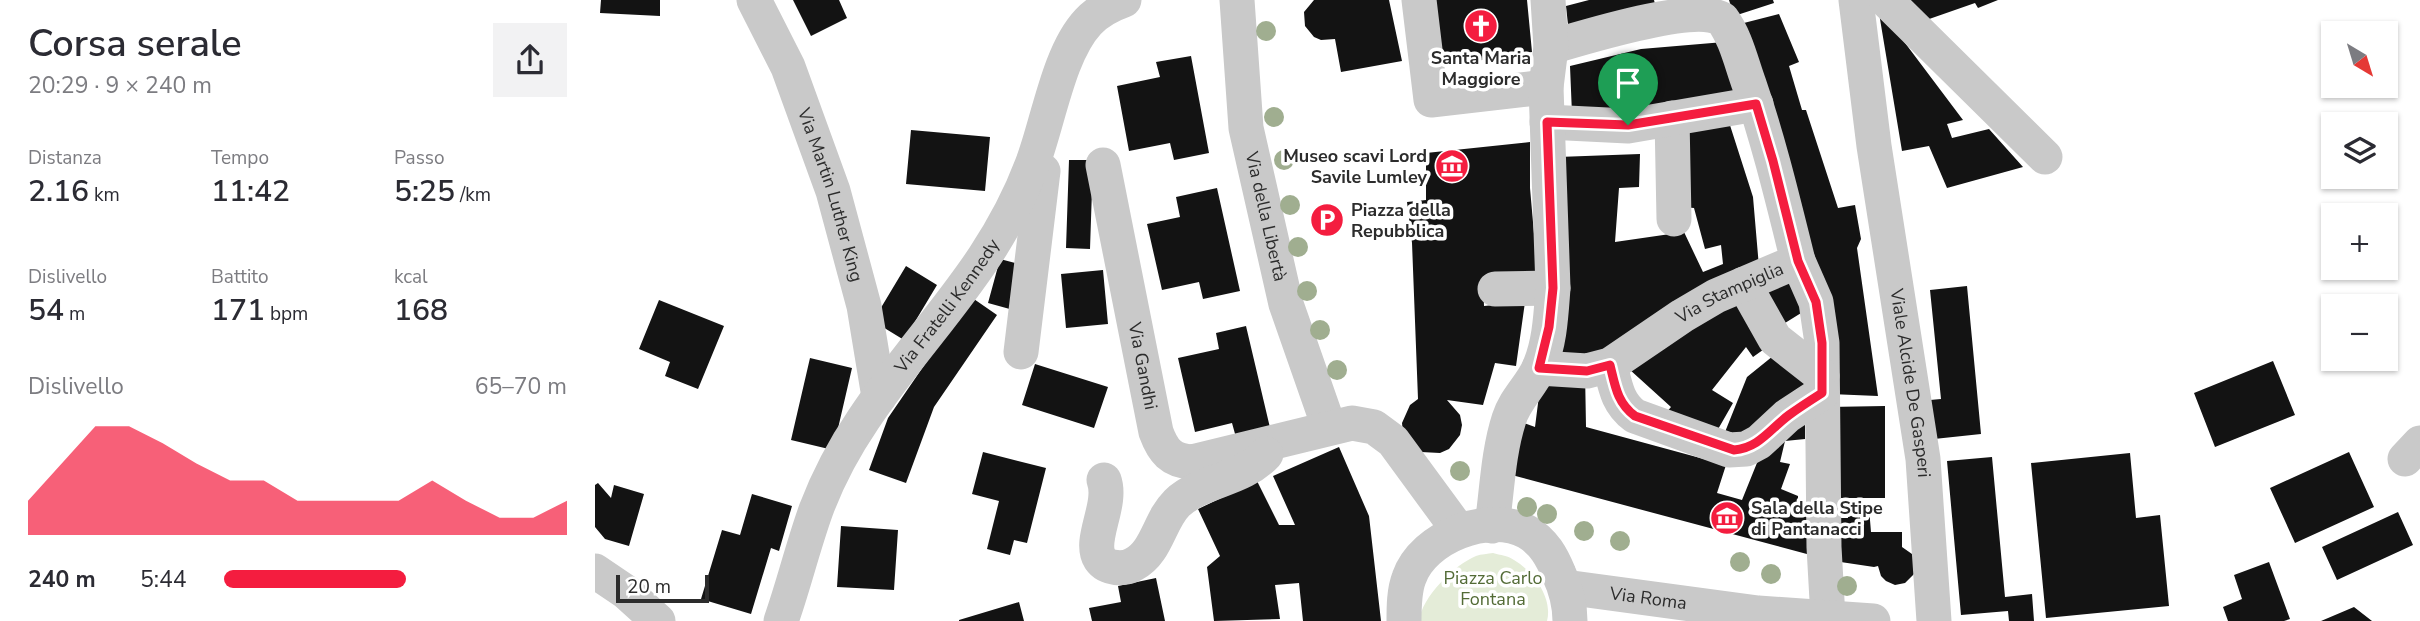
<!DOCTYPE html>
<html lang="it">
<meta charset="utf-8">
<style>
body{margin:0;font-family:"Nunito Sans",sans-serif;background:#f2f2f3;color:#2b2b33;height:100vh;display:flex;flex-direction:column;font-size:26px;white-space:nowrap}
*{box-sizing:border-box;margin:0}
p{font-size:23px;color:#7c7c81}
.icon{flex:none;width:38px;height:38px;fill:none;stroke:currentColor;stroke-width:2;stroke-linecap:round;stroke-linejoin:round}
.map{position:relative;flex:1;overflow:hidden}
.sheet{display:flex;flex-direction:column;background:#fff;width:595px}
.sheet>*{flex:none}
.needle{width:46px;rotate:142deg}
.controls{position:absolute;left:1726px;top:21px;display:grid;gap:14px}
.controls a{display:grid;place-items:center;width:77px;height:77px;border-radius:0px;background:#fff;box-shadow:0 2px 5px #0004;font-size:35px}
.scale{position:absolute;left:21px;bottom:18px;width:93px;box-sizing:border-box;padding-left:7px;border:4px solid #2c2c2c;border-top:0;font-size:19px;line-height:24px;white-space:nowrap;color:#2c2c2c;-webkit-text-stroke:5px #fff;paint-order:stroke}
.pin{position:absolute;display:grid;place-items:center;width:60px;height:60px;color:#fff;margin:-72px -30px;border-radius:50% 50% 50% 0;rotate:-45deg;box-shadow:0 0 7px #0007}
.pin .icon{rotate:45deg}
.round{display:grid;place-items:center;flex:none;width:74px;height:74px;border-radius:0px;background:#f2f2f3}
.head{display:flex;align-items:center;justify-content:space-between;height:119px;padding:0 28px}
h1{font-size:38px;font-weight:600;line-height:52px}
.metrics{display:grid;grid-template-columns:repeat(3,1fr);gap:10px;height:119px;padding:7px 28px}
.metrics div{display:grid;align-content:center}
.metrics b{font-size:30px;font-weight:600}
.metrics small{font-size:19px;font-weight:400}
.metrics p{font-size:19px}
.chart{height:196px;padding:14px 28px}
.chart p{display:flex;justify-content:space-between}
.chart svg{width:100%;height:126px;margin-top:7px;fill:#f41d3f;opacity:.7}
ul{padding:0 28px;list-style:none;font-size:23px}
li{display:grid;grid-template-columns:112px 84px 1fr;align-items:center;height:52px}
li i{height:18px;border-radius:9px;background:#f41d3f}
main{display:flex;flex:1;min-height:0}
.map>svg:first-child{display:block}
.green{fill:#e4ecd8}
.building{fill:#131313}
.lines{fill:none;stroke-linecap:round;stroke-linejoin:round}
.minor{stroke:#c9c9c9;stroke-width:35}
.tree{fill:#a0ae90}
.route-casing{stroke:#fff;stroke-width:14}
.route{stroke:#f41d3f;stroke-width:9}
.labels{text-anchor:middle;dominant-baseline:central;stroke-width:7;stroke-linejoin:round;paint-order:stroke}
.poi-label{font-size:18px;font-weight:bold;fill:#2c2c2c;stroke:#fff;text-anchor:start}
.street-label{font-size:18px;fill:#2c2c2c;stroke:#fff}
.park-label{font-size:18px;fill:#536b36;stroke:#fff}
</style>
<main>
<section class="sheet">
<div class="head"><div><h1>Corsa serale</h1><p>20:29 · 9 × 240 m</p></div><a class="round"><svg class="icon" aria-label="share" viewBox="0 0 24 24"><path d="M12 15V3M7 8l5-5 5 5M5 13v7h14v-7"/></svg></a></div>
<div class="metrics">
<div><p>Distanza</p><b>2.16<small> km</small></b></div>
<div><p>Tempo</p><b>11:42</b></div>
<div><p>Passo</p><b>5:25<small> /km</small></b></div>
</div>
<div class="metrics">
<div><p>Dislivello</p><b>54<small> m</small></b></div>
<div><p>Battito</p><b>171<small> bpm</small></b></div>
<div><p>kcal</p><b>168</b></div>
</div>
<div class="chart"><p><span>Dislivello</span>65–70 m</p>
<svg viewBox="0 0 160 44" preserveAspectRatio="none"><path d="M0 44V32L10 19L20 6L30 6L40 12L50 19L60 25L70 25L80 32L90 32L100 32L110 32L120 25L130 32L140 38L150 38L160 32V44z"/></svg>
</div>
<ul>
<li><b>240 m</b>5:44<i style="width:53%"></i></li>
</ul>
</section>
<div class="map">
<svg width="1825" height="621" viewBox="0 0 1825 621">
<rect width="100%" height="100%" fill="#fff"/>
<path class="green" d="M 898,553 C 905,555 914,556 919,560 C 939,572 958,598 952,621 L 824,621 C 827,597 859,565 881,556 C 886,554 893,554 898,553 Z"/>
<path class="building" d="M 6,0 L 65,0 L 65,16 L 5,13 Z
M 198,0 L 244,0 L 252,18 L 216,36 Z
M 719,0 L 794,0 L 807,61 L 746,72 L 740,39 L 726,40 L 719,37 L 710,26 L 709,12 Z
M 835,0 L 932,0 L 937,52 L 844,67 Z
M 994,0 L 1059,0 L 1063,16 L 974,34 L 971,6 Z
M 1134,0 L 1178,0 L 1179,3 L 1139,16 Z
M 1305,0 L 1403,0 L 1383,8 L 1380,3 L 1317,25 Z
M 1283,7 L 1368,120 L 1352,124 L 1357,138 L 1394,129 L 1428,167 L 1352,188 L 1334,146 L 1307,151 Z
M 1184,14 L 1204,62 L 1194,66 L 1207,110 L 1211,110 L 1243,208 L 1260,205 L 1266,239 L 1262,248 L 1283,396 L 1235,394 L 1141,25 Z
M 1129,42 L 1147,98 L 977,114 L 975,66 L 1046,49 Z
M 596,56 L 614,153 L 579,160 L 575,143 L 534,151 L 522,86 L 565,77 L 561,62 Z
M 1133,119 L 1158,197 L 1164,267 L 994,362 L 959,362 L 963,157 L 1045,154 L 1044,187 L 1024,188 L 1020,242 L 1089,232 L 1108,272 L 1128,264 L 1126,245 L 1110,249 L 1099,208 L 1087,207 L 1083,126 Z
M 316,130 L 395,137 L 390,191 L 311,184 Z
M 935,142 L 935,188 L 943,279 L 888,281 L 889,306 L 930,302 L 921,366 L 900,363 L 888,405 L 852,400 L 865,415 L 867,425 L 865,435 L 854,449 L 845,453 L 826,452 L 808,433 L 807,423 L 815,405 L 823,399 L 817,243 L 812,202 L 831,200 L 831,153 Z
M 474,160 L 498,160 L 495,249 L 471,248 Z
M 622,188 L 645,291 L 608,299 L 604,282 L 567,290 L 552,224 L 585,217 L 581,197 Z
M 405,259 L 435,267 L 422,311 L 393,303 Z
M 311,266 L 342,285 L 309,340 L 278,321 Z
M 508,270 L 513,324 L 471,328 L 466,274 Z
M 1198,270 L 1219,305 L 1190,323 L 1168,288 Z
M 1372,286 L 1386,434 L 1339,439 L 1335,400 L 1346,399 L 1335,290 Z
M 1141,296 L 1172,347 L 1158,357 L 1151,347 L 1117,390 L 1138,403 L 1118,438 L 1070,414 L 1076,407 L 1034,369 Z
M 376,297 L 402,315 L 339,407 L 311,483 L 274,470 L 293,418 Z
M 64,300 L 129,326 L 103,389 L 70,376 L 75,362 L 44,349 Z
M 651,326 L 676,432 L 642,441 L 637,423 L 600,432 L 583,358 L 624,349 L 621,333 Z
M 1178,356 L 1217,386 L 1160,443 L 1130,432 L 1152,377 Z
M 215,358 L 257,368 L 238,450 L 196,440 Z
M 1678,361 L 1700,415 L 1620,447 L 1599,393 Z
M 440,364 L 513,387 L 499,428 L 427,405 Z
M 990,371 L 991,427 L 1131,465 L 1122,493 L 1147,500 L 1170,443 L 1210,424 L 1210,439 L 1190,441 L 1185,462 L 1195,464 L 1186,489 L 1203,496 L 1203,511 L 1220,514 L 1223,557 L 913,474 L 923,421 L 940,427 L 947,372 Z
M 1290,406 L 1290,498 L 1233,498 L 1233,407 Z
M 744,447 L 774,516 L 786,621 L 708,621 L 704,583 L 680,585 L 685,619 L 619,621 L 612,567 L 625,556 L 603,509 L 662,481 L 684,525 L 700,525 L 678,476 Z
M 388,452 L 451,468 L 432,543 L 419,540 L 415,555 L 392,549 L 404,501 L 377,494 Z
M 1754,452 L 1779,507 L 1700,543 L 1675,488 Z
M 1535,453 L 1541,518 L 1565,515 L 1574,606 L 1451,618 L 1436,463 Z
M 1397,457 L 1410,597 L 1437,594 L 1439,621 L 1414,621 L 1413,611 L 1366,615 L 1352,461 Z
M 3,483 L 16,498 L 19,485 L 49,494 L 34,546 L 10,539 L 0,527 L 0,485 Z
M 157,494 L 197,506 L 184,551 L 176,548 L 156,614 L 106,599 L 127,530 L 145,535 Z
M 1274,508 L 1276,532 L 1307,532 L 1307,547 L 1317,554 L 1320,559 L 1319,574 L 1310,583 L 1300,585 L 1291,581 L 1286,576 L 1283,566 L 1279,567 L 1239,561 L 1238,518 L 1253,518 L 1252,509 Z
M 1803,512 L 1818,545 L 1742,580 L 1727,547 Z
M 246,526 L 303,530 L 299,590 L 242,587 Z
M 1674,562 L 1695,619 L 1689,621 L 1633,621 L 1628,607 L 1647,599 L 1639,575 Z
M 561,578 L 570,621 L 497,621 L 494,608 L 526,602 L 523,586 Z
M 424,602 L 429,621 L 364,621 L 364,620 Z
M 1759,607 L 1777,621 L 1726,621 Z"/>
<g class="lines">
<g class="minor">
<path id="s1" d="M 159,0 L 193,67 L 238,191 L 269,306 L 284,397"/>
<path id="s2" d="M 642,0 L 651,128 L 691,304 L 734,427"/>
<path d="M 824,0 L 836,100 L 951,87"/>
<path id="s3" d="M 1261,0 L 1279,146 L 1328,459 L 1339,621"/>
<path d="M 1291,0 L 1450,157"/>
<path d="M 1077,118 L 1079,219"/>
<path d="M 952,122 L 1033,126 L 1161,104"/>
<path id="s4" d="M 508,165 L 561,432 C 568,451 576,461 597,462 L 757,423 L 779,427 L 798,441 L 864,531"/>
<path d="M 1203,261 L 1221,302 L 1227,343 L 1229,547 L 1233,618"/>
<path d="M 1149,284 L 1180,339 L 1227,376"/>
<path d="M 900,289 L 958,288"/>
<path d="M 426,352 L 448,171"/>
<path d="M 1015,365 C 1020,385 1022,403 1040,416 L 1134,450 L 1151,449 L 1164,442 L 1192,416 L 1227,393"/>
<path id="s5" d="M 944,368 L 992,371 L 1015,365 L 1087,316 L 1121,296 L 1203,261 C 1188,201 1174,142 1154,84 C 1146,62 1141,38 1127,19 C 1098,3 991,37 956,47"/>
<path d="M 1810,459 L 1825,443"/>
<path d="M 509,480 C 518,505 493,540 505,559 C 512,569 529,570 539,564 C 562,552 564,521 582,503 C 608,479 646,481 671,454"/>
<path d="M 897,526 C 902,491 903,453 914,419 C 920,399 936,386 944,368 C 955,343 956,314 958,288 L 951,87 L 956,47 L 953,0"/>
<path d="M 0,571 L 31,592 L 63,621"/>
<path id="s6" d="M 970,587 L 1163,613 L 1278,621"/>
<path id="s7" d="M 186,621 C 199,584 208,546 221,510 C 233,478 249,448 268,420 C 327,331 398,269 437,165 C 453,124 463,54 493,22 C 503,11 515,5 529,0"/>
<path d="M 809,621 C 809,607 809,591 814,578 C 828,537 894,511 932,532 C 949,542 957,557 964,574 C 971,589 975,604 975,621"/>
</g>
</g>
<g class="tree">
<circle cx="671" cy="31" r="10"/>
<circle cx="679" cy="117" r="10"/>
<circle cx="689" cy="160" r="10"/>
<circle cx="695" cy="205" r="10"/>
<circle cx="703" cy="247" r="10"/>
<circle cx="712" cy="291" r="10"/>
<circle cx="725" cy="330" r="10"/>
<circle cx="742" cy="370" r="10"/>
<circle cx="865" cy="471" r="10"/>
<circle cx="932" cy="507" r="10"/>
<circle cx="952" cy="514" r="10"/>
<circle cx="989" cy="531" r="10"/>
<circle cx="1025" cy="541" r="10"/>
<circle cx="1145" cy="562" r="10"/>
<circle cx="1176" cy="574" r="10"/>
<circle cx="1252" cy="586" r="10"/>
</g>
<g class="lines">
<g class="route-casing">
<path id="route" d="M 1161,104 L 1178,161 L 1203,261 L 1221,302 L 1227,343 L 1227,393 C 1216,400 1205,407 1194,415 C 1175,429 1164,448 1139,450 L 1040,416 C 1022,403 1020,385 1015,365 L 992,371 L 944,368 L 954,327 L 958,288 L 952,122 L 1033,125 Z"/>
</g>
<use href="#route" class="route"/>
</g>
<defs>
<g id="church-disc" transform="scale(1.75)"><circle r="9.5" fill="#f41d3f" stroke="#fff"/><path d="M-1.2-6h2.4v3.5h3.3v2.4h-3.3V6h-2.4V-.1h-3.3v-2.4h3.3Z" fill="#fff"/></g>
<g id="museum-disc" transform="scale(1.75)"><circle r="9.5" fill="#f41d3f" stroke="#fff"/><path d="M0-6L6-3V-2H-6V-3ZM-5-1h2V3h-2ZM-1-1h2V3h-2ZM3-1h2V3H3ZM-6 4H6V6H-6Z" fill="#fff"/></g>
<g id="parking-disc" transform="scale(1.75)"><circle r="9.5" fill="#f41d3f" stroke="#fff"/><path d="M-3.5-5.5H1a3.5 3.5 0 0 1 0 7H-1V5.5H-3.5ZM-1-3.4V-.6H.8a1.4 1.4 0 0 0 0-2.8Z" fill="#fff"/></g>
</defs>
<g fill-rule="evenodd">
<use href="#church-disc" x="886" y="26"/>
<use href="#museum-disc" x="857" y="166"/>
<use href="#parking-disc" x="732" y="220"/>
<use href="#museum-disc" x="1132" y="518"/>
</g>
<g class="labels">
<g class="poi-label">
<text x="886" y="58" text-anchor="middle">Santa Maria<tspan x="886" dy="21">Maggiore</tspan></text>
<text x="832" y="156" text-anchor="end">Museo scavi Lord<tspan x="832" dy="21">Savile Lumley</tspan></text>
<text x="756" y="210">Piazza della<tspan x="756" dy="21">Repubblica</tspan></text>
<text x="1156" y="508">Sala della Stipe<tspan x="1156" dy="21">di Pantanacci</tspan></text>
</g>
<g class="street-label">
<text stroke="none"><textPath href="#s1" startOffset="210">Via Martin Luther King</textPath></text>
<text stroke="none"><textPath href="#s2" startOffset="219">Via della Libertà</textPath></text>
<text stroke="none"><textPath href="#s5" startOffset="212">Via Stampiglia</textPath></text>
<text stroke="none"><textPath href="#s7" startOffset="360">Via Fratelli Kennedy</textPath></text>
<text stroke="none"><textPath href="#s4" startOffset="205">Via Gandhi</textPath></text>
<text stroke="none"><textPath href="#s3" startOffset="387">Viale Alcide De Gasperi</textPath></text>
<text stroke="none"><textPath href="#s6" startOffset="84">Via Roma</textPath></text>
</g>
<g class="park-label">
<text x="898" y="578">Piazza Carlo<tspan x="898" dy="21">Fontana</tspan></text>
</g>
</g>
</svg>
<div class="controls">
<a><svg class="needle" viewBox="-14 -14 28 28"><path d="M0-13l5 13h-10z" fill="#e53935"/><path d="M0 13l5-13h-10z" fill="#7c7c81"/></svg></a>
<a><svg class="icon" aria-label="layers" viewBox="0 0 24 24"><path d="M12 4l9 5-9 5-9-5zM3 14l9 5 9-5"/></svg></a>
<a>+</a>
<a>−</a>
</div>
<div class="scale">20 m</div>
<div class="pin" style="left:1033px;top:125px;background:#1e9e55"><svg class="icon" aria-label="arrive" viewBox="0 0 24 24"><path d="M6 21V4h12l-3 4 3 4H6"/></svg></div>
</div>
</main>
